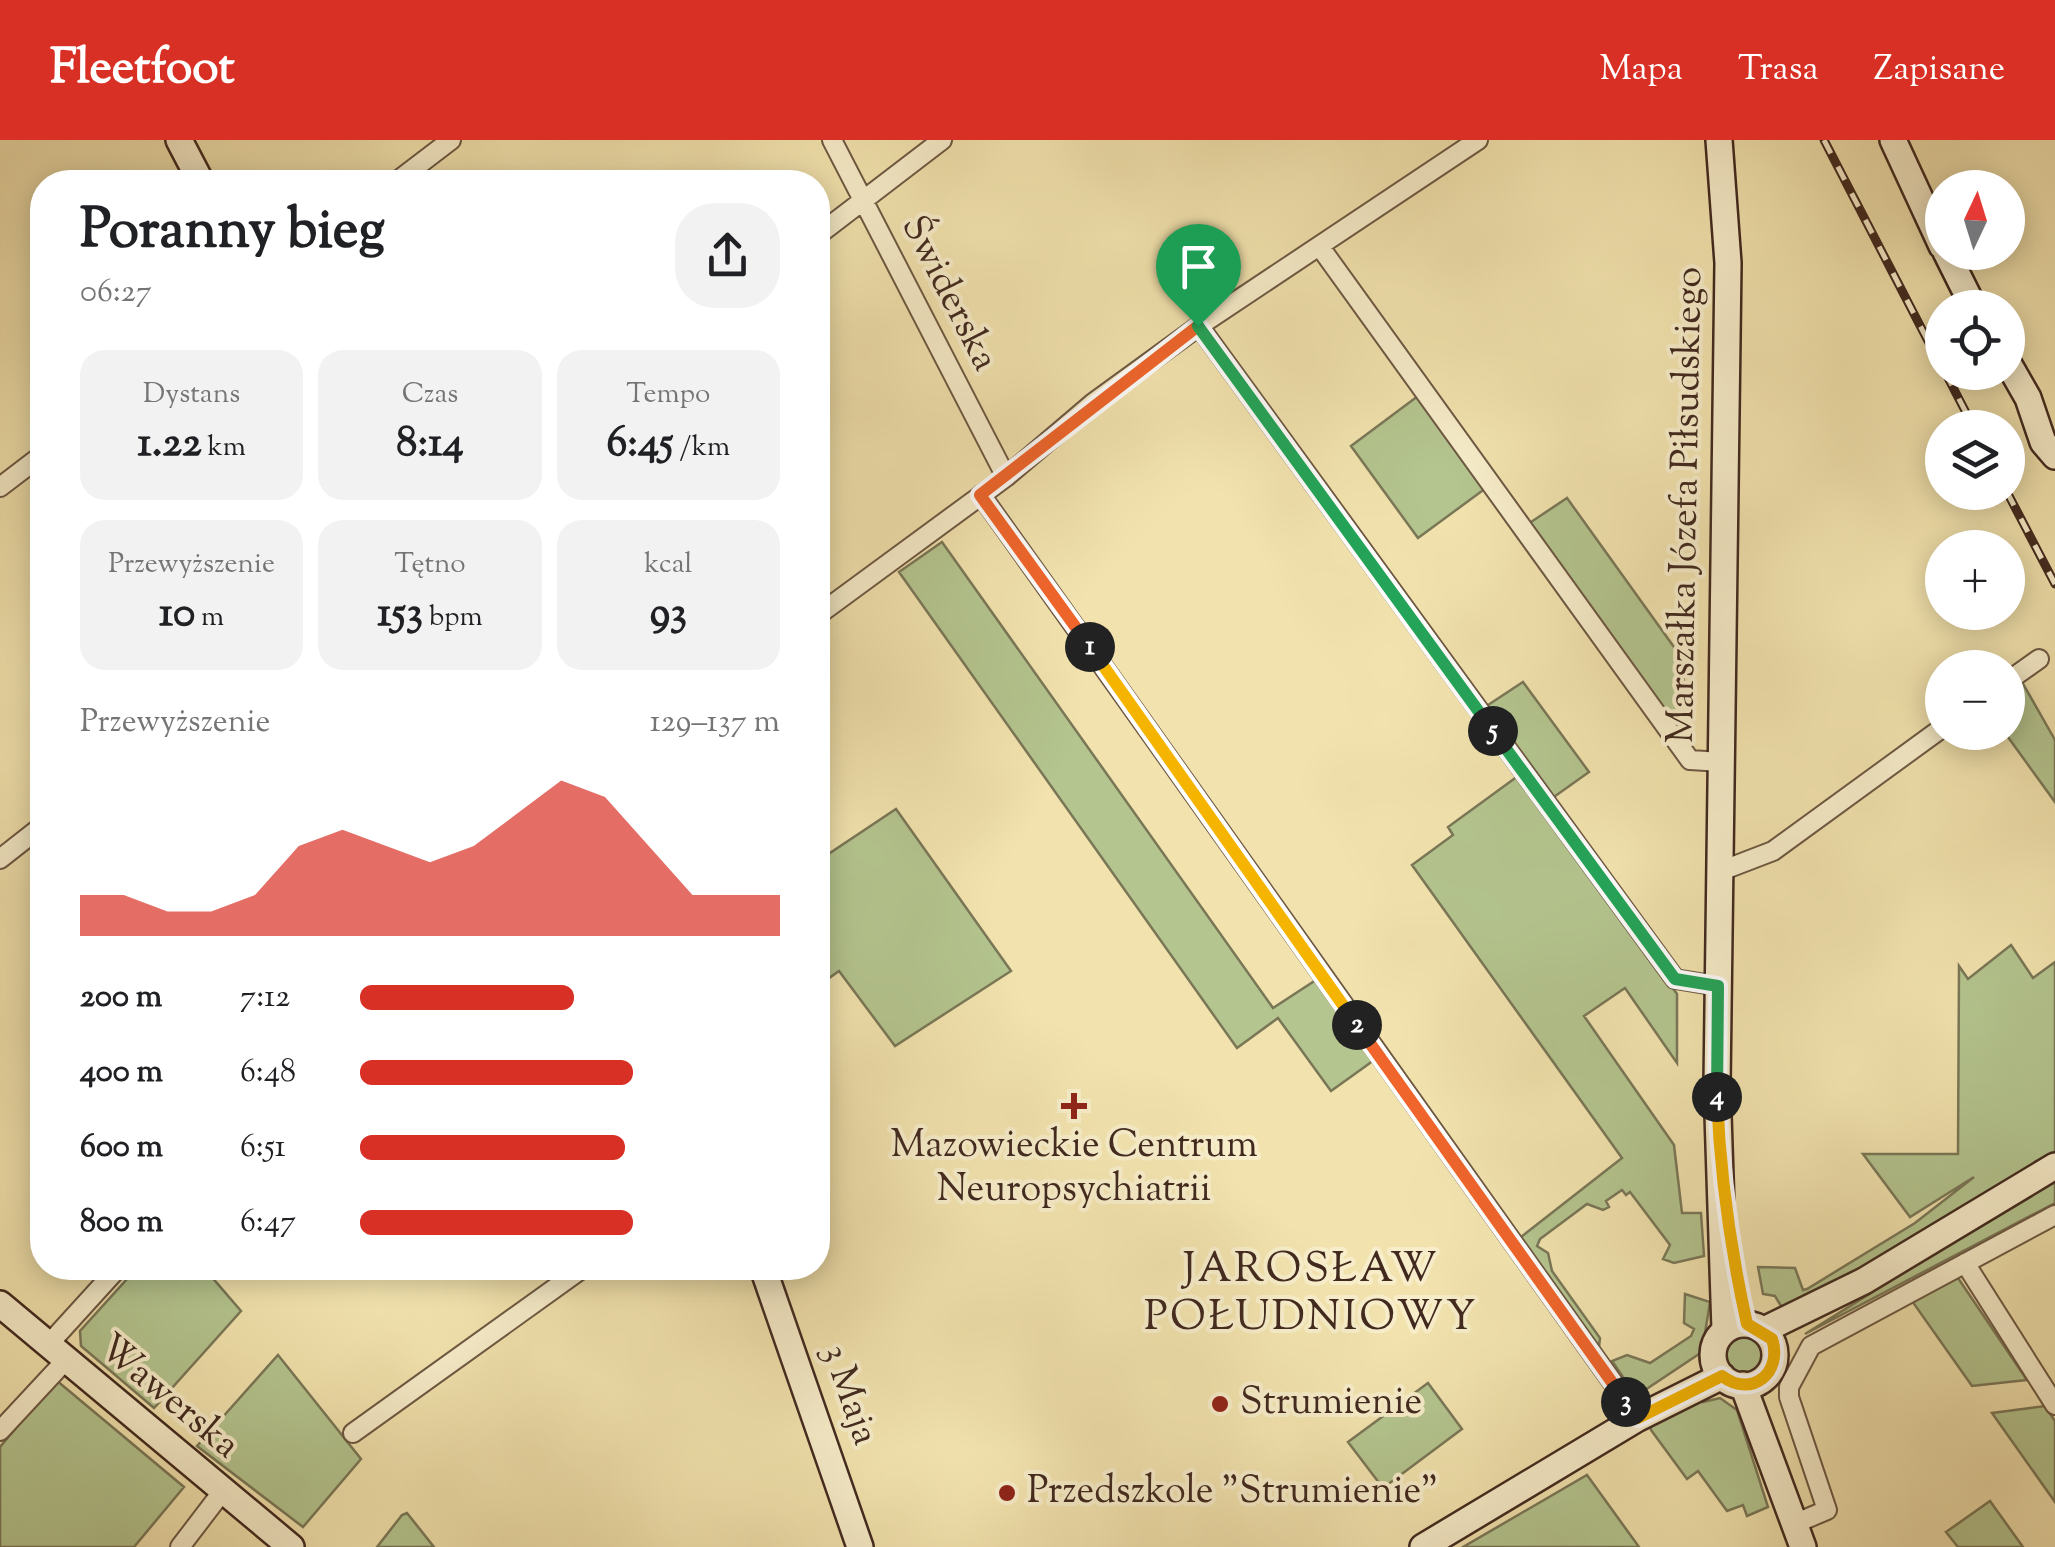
<!DOCTYPE html>
<html lang="pl">
<meta charset="utf-8">
<style>
body{margin:0;font-family:"Sorts Mill Goudy",serif;background:#f2f2f2;color:#202124;height:100vh;display:flex;flex-direction:column;font-size:38px;white-space:nowrap}
*{box-sizing:border-box;margin:0}
p{font-size:32px;color:#757577}
.icon{flex:none;width:55px;height:55px;fill:none;stroke:currentColor;stroke-width:2;stroke-linecap:round;stroke-linejoin:round}
.map{position:relative;flex:1;overflow:hidden}
.panel{position:absolute;left:30px;top:30px;width:800px;height:1110px;display:flex;flex-direction:column;background:#fff;border-radius:40px;box-shadow:0 5px 25px #0003}
.panel>*{flex:none}
.needle{width:65px;rotate:4deg}
.buttons{position:absolute;left:1925px;top:30px;display:grid;gap:20px}
.buttons a{display:grid;place-items:center;width:100px;height:100px;border-radius:50%;background:#fff;box-shadow:0 5px 25px #0003;font-size:50px}
.pin{position:absolute;display:grid;place-items:center;width:85px;height:85px;color:#fff;margin:-102px -42px;border-radius:50% 50% 50% 0;rotate:-45deg;box-shadow:0 0 10px #0007}
.pin .icon{rotate:45deg}
.km{position:absolute;width:50px;height:50px;margin:-25px;border-radius:50%;background:#222;color:#fff;font-size:28px;line-height:50px;text-align:center}
.round{display:grid;place-items:center;flex:none;width:105px;height:105px;border-radius:40px;background:#f2f2f2}
.overview{display:flex;align-items:center;justify-content:space-between;height:170px;padding:0 50px}
h1{font-size:55px;font-weight:700;line-height:75px}
.stats{display:grid;grid-template-columns:repeat(3,1fr);gap:15px;height:170px;padding:10px 50px}
.stats div{display:grid;align-content:center;border-radius:25px;background:#f2f2f2;text-align:center}
.stats b{font-size:42px;font-weight:700}
.stats small{font-size:28px;font-weight:400}
.stats p{font-size:28px}
.chart{height:280px;padding:20px 50px}
.chart p{display:flex;justify-content:space-between}
.chart svg{width:100%;height:180px;margin-top:10px;fill:#d93025;opacity:.7}
ul{padding:0 50px;list-style:none;font-size:32px}
li{display:grid;grid-template-columns:160px 120px 1fr;align-items:center;height:75px}
li i{height:25px;border-radius:12px;background:#d93025}
header{display:flex;align-items:center;gap:60px;box-sizing:border-box;height:140px;padding:0 50px;background:#d93025;color:#fff}
header strong{font-size:48px}
nav{display:flex;gap:55px;margin-inline-start:auto;font-size:35px}
.map>svg:first-child{display:block}
.green{fill:#b4c58f;stroke:#7a7757;stroke-width:2.5}
.lines{fill:none;stroke-linecap:round;stroke-linejoin:round}
.street-casing{stroke:#6d5843;stroke-width:22}
.secondary-casing{stroke:#41291f;stroke-width:30}
.street{stroke:#f7edca;stroke-width:18}
.secondary{stroke:#f7edca;stroke-width:25}
.rail-casing{stroke:#41291f;stroke-width:9}
.rail{stroke:#f7edca;stroke-width:5;stroke-dasharray:15;stroke-linecap:butt}
.split-1-casing{stroke:#fff;stroke-width:20}
.split-2-casing{stroke:#fff;stroke-width:20}
.split-3-casing{stroke:#fff;stroke-width:20}
.split-4-casing{stroke:#fff;stroke-width:20}
.split-5-casing{stroke:#fff;stroke-width:20}
.split-6-casing{stroke:#fff;stroke-width:20}
.split-1{stroke:#f0652b;stroke-width:12}
.split-2{stroke:#f5b400;stroke-width:12}
.split-3{stroke:#f0652b;stroke-width:12}
.split-4{stroke:#f5b400;stroke-width:12}
.split-5{stroke:#22a559;stroke-width:12}
.split-6{stroke:#22a559;stroke-width:12}
.poi-dot{fill:#8f2418;stroke:#f7edca;stroke-width:4}
.labels{text-anchor:middle;dominant-baseline:central;stroke-width:8;stroke-linejoin:round;paint-order:stroke}
.street-label{font-size:38px;fill:#41291f;stroke:#f7edca}
.poi-label{font-size:38px;fill:#41291f;stroke:#f7edca;text-anchor:start}
.quarter-label{font-size:42px;letter-spacing:2.5px;fill:#41291f;stroke:#f7edca}
</style>
<header>
<strong>Fleetfoot</strong>
<nav><a>Mapa</a><a>Trasa</a><a>Zapisane</a></nav>
</header>
<div class="map">
<svg width="2055" height="1407" viewBox="0 0 2055 1407">
<rect width="100%" height="100%" fill="#f2e3ae"/>
<filter id="stains"><feTurbulence type="fractalNoise" baseFrequency=".002" numOctaves="4"/><feColorMatrix values="0 0 0 0 .2 0 0 0 0 .09 0 0 0 0 .02 0 0 0 .5 -.17"/></filter>
<radialGradient id="worn" r=".72"><stop offset=".6" stop-color="#630" stop-opacity="0"/><stop offset="1" stop-color="#630" stop-opacity=".3"/></radialGradient>
<path class="green" d="M 1418,256 L 1486,348 L 1418,398 L 1351,306 Z
M 1567,358 L 1684,521 L 1683,599 L 1528,384 Z
M 942,402 L 1273,868 L 1316,840 L 1373,920 L 1370,923 L 1331,951 L 1278,878 L 1237,908 L 899,432 Z
M 1523,542 L 1589,632 L 1551,659 L 1485,567 Z
M 2022,542 L 2055,600 L 2055,662 L 2005,593 L 2008,552 Z
M 1518,636 L 1677,854 L 1677,923 L 1625,848 L 1584,876 L 1674,1005 L 1682,1073 L 1701,1073 L 1704,1116 L 1674,1123 L 1663,1119 L 1670,1105 L 1630,1052 L 1626,1055 L 1622,1050 L 1606,1061 L 1609,1067 L 1603,1070 L 1587,1064 L 1540,1099 L 1537,1106 L 1548,1113 L 1552,1131 L 1600,1198 L 1599,1207 L 1521,1097 L 1622,1018 L 1412,725 L 1453,695 L 1448,687 Z
M 896,669 L 1011,831 L 895,906 L 839,831 L 818,846 L 818,721 Z
M 2011,805 L 2033,838 L 2055,822 L 2055,1012 L 1848,1137 L 1787,1166 L 1781,1166 L 1775,1156 L 1763,1154 L 1758,1127 L 1795,1128 L 1803,1150 L 1807,1149 L 1915,1083 L 1974,1037 L 1910,1077 L 1863,1014 L 1958,1014 L 1959,826 L 1968,839 Z
M 2055,1039 L 2055,1063 L 1805,1194 Z
M 137,1128 L 204,1128 L 241,1171 L 154,1268 L 81,1206 L 80,1191 Z
M 1956,1135 L 2027,1240 L 1972,1246 L 1912,1161 Z
M 1685,1154 L 1710,1162 L 1702,1212 L 1636,1256 L 1612,1221 L 1627,1215 L 1650,1223 L 1691,1196 L 1694,1189 L 1684,1183 Z
M1725 1213a20 20 0 1 1 40 0a20 20 0 1 1-40 0Z
M 278,1215 L 361,1319 L 303,1387 L 197,1306 Z
M 56,1240 L 184,1347 L 134,1407 L 0,1407 L 0,1307 Z
M 1428,1243 L 1462,1289 L 1383,1348 L 1348,1302 Z
M 1699,1255 L 1703,1262 L 1720,1258 L 1737,1270 L 1768,1367 L 1747,1376 L 1743,1365 L 1727,1371 L 1698,1331 L 1687,1339 L 1651,1290 L 1650,1283 Z
M 2045,1266 L 2055,1281 L 2055,1362 L 1992,1273 Z
M 1587,1335 L 1639,1407 L 1463,1407 Z
M 1990,1361 L 2023,1407 L 1958,1407 L 1946,1392 Z
M 407,1373 L 434,1407 L 377,1407 L 402,1375 Z"/>
<g class="lines">
<g class="street-casing">
<path id="street" d="M 832,0 L 1006,337
M 396,42 L 451,0
M 818,95 L 942,0
M 1320,107 L 1690,620 L 1722,622
M 1199,186 L 1675,839 L 1718,846
M 0,347 L 42,315
M 981,355 L 1638,1278
M 818,475 L 1006,337 L 1093,263 L 1199,186 L 1478,0
M 2008,541 L 2039,519
M 0,719 L 42,686
M 1721,731 L 1773,711 L 1942,588
M 1965,1123 L 2055,1265
M 48,1205 L 118,1128
M 0,1291 L 65,1221
M 353,1293 L 583,1128
M 1794,1384 L 1827,1370 L 1789,1257 L 1789,1247 L 1811,1206 L 2055,1075
M 180,1407 L 222,1352"/>
</g>
<g class="secondary-casing">
<path id="secondary" d="M 179,0 L 201,42
M 1719,0 L 1728,123 L 1717,944 L 1725,1190
M 1893,0 L 1942,106
M 1946,112 L 1974,168
M 2008,223 L 2028,258 L 2043,302 L 2055,316
M 763,1128 L 860,1407
M 0,1164 L 291,1407
M1713 1215a31 31 0 1 1 62 0a31 31 0 1 1-62 0Z
M 1764,1190 L 1864,1141 L 2055,1026
M 1743,1245 L 1803,1407
M 1423,1407 L 1638,1278 L 1722,1236"/>
</g>
<use href="#street" class="street"/>
<use href="#secondary" class="secondary"/>
<g class="rail-casing">
<path id="rail" d="M 1824,0 L 1942,228
M 1945,232 L 1974,288
M 2007,352 L 2055,444"/>
</g>
<use href="#rail" class="rail"/>
</g>
<g class="lines">
<g class="split-1-casing">
<path id="split-1" d="M 1090,507 L 980,355 L 1198,186"/>
</g>
<g class="split-2-casing">
<path id="split-2" d="M 1090,507 L 1357,885"/>
</g>
<g class="split-3-casing">
<path id="split-3" d="M 1357,885 L 1626,1262"/>
</g>
<g class="split-4-casing">
<path id="split-4" d="M 1626,1262 L 1638,1278 L 1722,1236 C 1752,1259 1783,1232 1772,1199 L 1747,1184 C 1730,1107 1720,1035 1717,957"/>
</g>
<g class="split-5-casing">
<path id="split-5" d="M 1493,591 L 1675,839 L 1718,846 L 1717,957"/>
</g>
<g class="split-6-casing">
<path id="split-6" d="M 1198,186 L 1493,591"/>
</g>
<use href="#split-1" class="split-1"/>
<use href="#split-2" class="split-2"/>
<use href="#split-3" class="split-3"/>
<use href="#split-4" class="split-4"/>
<use href="#split-5" class="split-5"/>
<use href="#split-6" class="split-6"/>
</g>
<g class="poi-dot">
<path d="M1069 951h10v10h10v10h-10v10h-10v-10h-10v-10h10z"/>
<circle cx="1220" cy="1264" r="10"/>
<circle cx="1007" cy="1353" r="10"/>
</g>
<g class="labels">
<g class="street-label">
<text transform="translate(948 154) rotate(63)">Świderska</text>
<text transform="translate(1687 365) rotate(-89)">Marszałka Józefa Piłsudskiego</text>
<text transform="translate(848 1255) rotate(71)">3 Maja</text>
<text transform="translate(168 1258) rotate(40)">Wawerska</text>
</g>
<g class="poi-label">
<text x="1074" y="1007" text-anchor="middle">Mazowieckie Centrum<tspan x="1074" dy="44">Neuropsychiatrii</tspan></text>
<text x="1240" y="1264">Strumienie</text>
<text x="1027" y="1353">Przedszkole "Strumienie"</text>
</g>
<g class="quarter-label">
<text x="1311" y="1131">JAROSŁAW<tspan x="1311" dy="48">POŁUDNIOWY</tspan></text>
</g>
</g>
<rect width="100%" height="100%" filter="url(#stains)"/>
<rect width="100%" height="100%" fill="url(#worn)"/>
</svg>
<div class="buttons">
<a><svg class="needle" viewBox="-14 -14 28 28"><path d="M0-13l5 13h-10z" fill="#e53935"/><path d="M0 13l5-13h-10z" fill="#757577"/></svg></a>
<a><svg class="icon" aria-label="locate" viewBox="0 0 24 24"><circle cx="12" cy="12" r="6"/><path d="M12 2v4M12 18v4M2 12h4M18 12h4"/></svg></a>
<a><svg class="icon" aria-label="layers" viewBox="0 0 24 24"><path d="M12 4l9 5-9 5-9-5zM3 14l9 5 9-5"/></svg></a>
<a>+</a>
<a>−</a>
</div>
<div class="pin" style="left:1198px;top:186px;background:#1e9e55"><svg class="icon" aria-label="arrive" viewBox="0 0 24 24"><path d="M6 21V4h12l-3 4 3 4H6"/></svg></div>
<b class="km" style="left:1090px;top:507px">1</b>
<b class="km" style="left:1357px;top:885px">2</b>
<b class="km" style="left:1626px;top:1262px">3</b>
<b class="km" style="left:1717px;top:957px">4</b>
<b class="km" style="left:1493px;top:591px">5</b>
<section class="panel">
<div class="overview"><div><h1>Poranny bieg</h1><p>06:27</p></div><a class="round"><svg class="icon" aria-label="share" viewBox="0 0 24 24"><path d="M12 15V3M7 8l5-5 5 5M5 13v7h14v-7"/></svg></a></div>
<div class="stats">
<div><p>Dystans</p><b>1.22<small> km</small></b></div>
<div><p>Czas</p><b>8:14</b></div>
<div><p>Tempo</p><b>6:45<small> /km</small></b></div>
</div>
<div class="stats">
<div><p>Przewyższenie</p><b>10<small> m</small></b></div>
<div><p>Tętno</p><b>153<small> bpm</small></b></div>
<div><p>kcal</p><b>93</b></div>
</div>
<div class="chart"><p><span>Przewyższenie</span>129–137 m</p>
<svg viewBox="0 0 160 44" preserveAspectRatio="none"><path d="M0 44V34L10 34L20 38L30 38L40 34L50 22L60 18L70 22L80 26L90 22L100 14L110 6L120 10L130 22L140 34L150 34L160 34V44z"/></svg>
</div>
<ul>
<li><b>200 m</b>7:12<i style="width:51%"></i></li>
<li><b>400 m</b>6:48<i style="width:65%"></i></li>
<li><b>600 m</b>6:51<i style="width:63%"></i></li>
<li><b>800 m</b>6:47<i style="width:65%"></i></li>
</ul>
</section>
</div>
